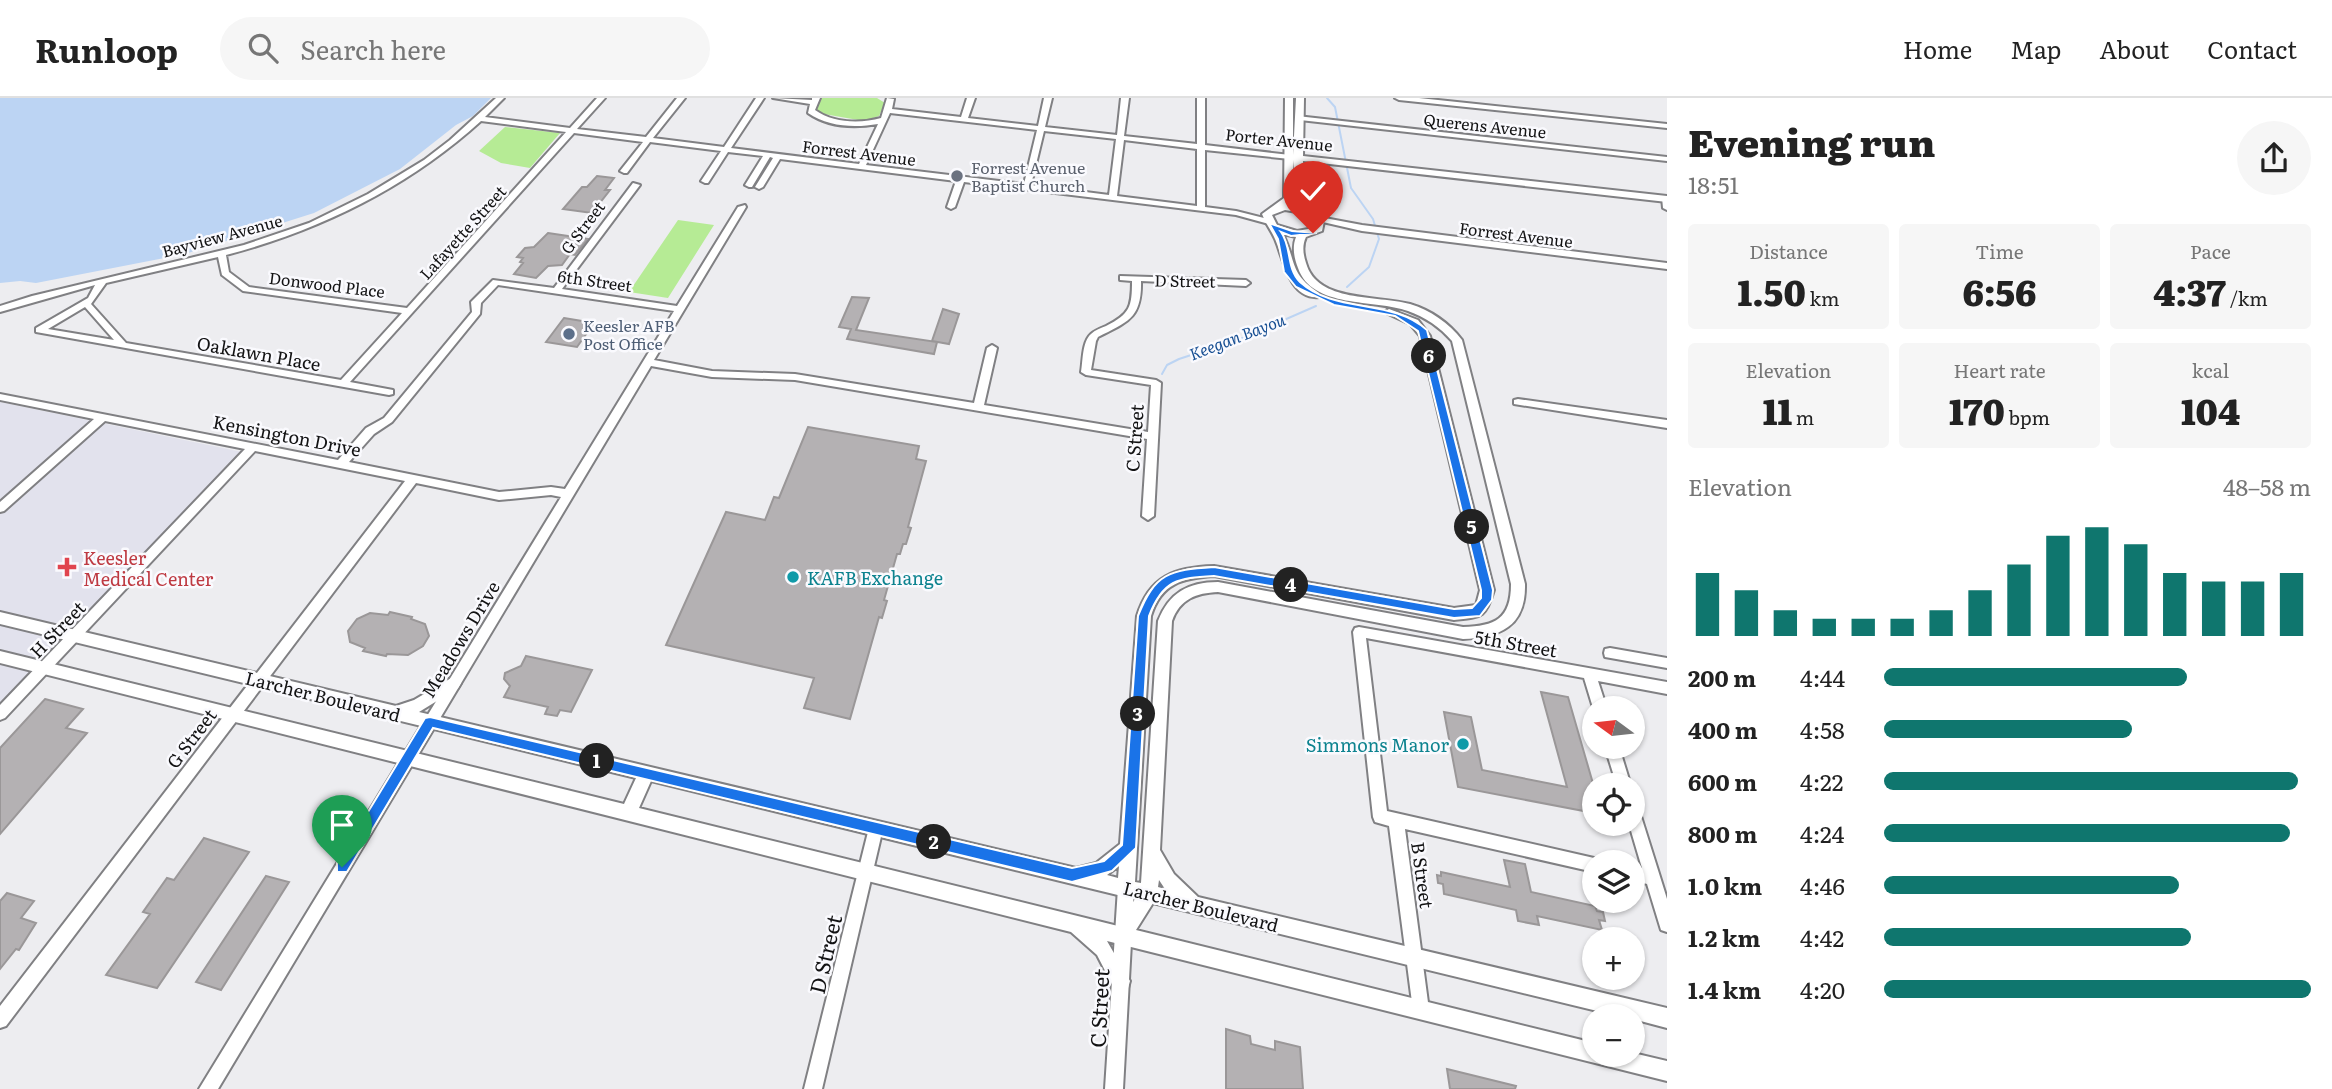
<!DOCTYPE html>
<meta charset="utf-8">
<style>
body{margin:0;font-family:Literata,serif;background:#f6f6f6;color:#222;height:100vh;display:flex;flex-direction:column;font-size:26px;white-space:nowrap}
*{box-sizing:border-box;margin:0}
p{font-size:23px;color:#767676}
.icon{flex:none;width:38px;height:38px;fill:none;stroke:currentColor;stroke-width:2;stroke-linecap:round;stroke-linejoin:round}
.map{position:relative;flex:1;overflow:hidden}
.drawer{display:flex;flex-direction:column;background:#fff;width:665px}
.drawer>*{flex:none}
.needle{width:46px;rotate:285deg}
.fabs{position:absolute;left:1582px;top:598px;display:grid;gap:14px}
.fabs a{display:grid;place-items:center;width:63px;height:63px;border-radius:50%;background:#fff;box-shadow:0 2px 5px #0004;font-size:35px}
.pin{position:absolute;display:grid;place-items:center;width:60px;height:60px;color:#fff;margin:-72px -30px;border-radius:50% 50% 50% 0;rotate:-45deg;box-shadow:0 0 7px #0007}
.pin .icon{rotate:45deg}
.km{position:absolute;width:35px;height:35px;margin:-18px;border-radius:50%;background:#222;color:#fff;font-size:19px;line-height:35px;text-align:center}
.round{display:grid;place-items:center;flex:none;width:74px;height:74px;border-radius:37px;background:#f6f6f6}
.summary{display:flex;align-items:center;justify-content:space-between;height:119px;padding:0 21px}
h1{font-size:38px;font-weight:800;line-height:52px}
.figures{display:grid;grid-template-columns:repeat(3,1fr);gap:10px;height:119px;padding:7px 21px}
.figures div{display:grid;align-content:center;border-radius:7px;background:#f6f6f6;text-align:center}
.figures b{font-size:35px;font-weight:800}
.figures small{font-size:19px;font-weight:400}
.figures p{font-size:19px}
.chart{height:196px;padding:14px 21px}
.chart p{display:flex;justify-content:space-between}
.chart svg{width:100%;height:126px;margin-top:7px;stroke:#0f766e;stroke-width:6}
ul{padding:0 21px;list-style:none;font-size:23px}
li{display:grid;grid-template-columns:112px 84px 1fr;align-items:center;height:52px}
li i{height:18px;border-radius:9px;background:#0f766e}
header{display:flex;align-items:center;gap:42px;box-sizing:border-box;height:98px;padding:0 35px;background:#fff;border-bottom:2px solid #e0e0e0}
header strong{font-size:33px}
nav{display:flex;gap:38px;margin-inline-start:auto;font-size:24px}
.search{width:490px;height:63px;background:#f6f6f6;display:flex;align-items:center;gap:18px;box-sizing:border-box;padding:0 24px;border-radius:38px;color:#767676;font-size:26px}
main{display:flex;flex:1;min-height:0}
.map>svg:first-child{display:block}
.built{fill:#e2e2ed}
.green{fill:#b6eb95}
.water{fill:#bcd4f3}
.lines{fill:none;stroke-linecap:round;stroke-linejoin:round}
.stream{stroke:#bcd4f3;stroke-width:2}
.building{fill:#b4b1b3;stroke:#9a9798;stroke-width:2}
.minor-casing{stroke:#808083;stroke-width:4}
.major-casing{stroke:#808083;stroke-width:4}
.minor{fill:#fff;fill-rule:evenodd}
.major{fill:#fff;fill-rule:evenodd}
.route{fill:#1a73e8;stroke:#fff;stroke-width:2}
.worship-dot{fill:#6b7280;stroke:#fafafe;stroke-width:2.5}
.service-dot{fill:#5c6f8a;stroke:#fafafe;stroke-width:2.5}
.health-dot{fill:#e0444e;stroke:#fafafe;stroke-width:2.5}
.culture-dot{fill:#0f9aa8;stroke:#fafafe;stroke-width:2.5}
.labels{text-anchor:middle;dominant-baseline:central;stroke-width:5;stroke-linejoin:round;paint-order:stroke}
.far-street-label{font-size:16px;fill:#131314;stroke:#fafafe}
.far-worship-label{font-size:16px;fill:#5b616d;stroke:#fafafe;text-anchor:start}
.far-service-label{font-size:16px;fill:#4e5e75;stroke:#fafafe;text-anchor:start}
.far-water-label{font-size:16px;font-style:italic;fill:#164e92;stroke:#fafafe}
.street-label{font-size:18px;fill:#131314;stroke:#fafafe}
.health-label{font-size:18px;fill:#be3a42;stroke:#fafafe;text-anchor:start}
.culture-label{font-size:18px;fill:#0d838f;stroke:#fafafe;text-anchor:start}
.near-street-label{font-size:21px;fill:#131314;stroke:#fafafe}
</style>
<header>
<strong>Runloop</strong>
<div class="search"><svg class="icon" aria-label="search" viewBox="0 0 24 24"><circle cx="10" cy="10" r="6"/><path d="M15 15l6 6"/></svg>Search here</div>
<nav><a>Home</a><a>Map</a><a>About</a><a>Contact</a></nav>
</header>
<main>
<div class="map">
<svg width="1667" height="991" viewBox="0 0 1667 991">
<rect width="100%" height="100%" fill="#ededf0"/>
<path class="built" d="M 0,304 L 242,354 L 0,609 Z"/>
<path class="green" d="M 822,0 L 877,0 L 885,5 L 879,18 L 864,23 L 818,15 L 815,11 Z
M 505,29 L 560,35 L 530,70 L 501,65 L 479,53 Z
M 678,122 L 714,127 L 668,200 L 629,194 Z"/>
<path class="water" d="M 0,0 L 491,0 L 473,18 L 456,27 L 400,71 L 314,115 L 185,156 L 36,185 L 20,183 L 0,185 Z"/>
<g class="lines">
<path class="stream" d="M 1327,0 L 1335,9 L 1351,90 L 1373,121 L 1379,141 L 1369,169 L 1347,189
M 1162,276 L 1167,267 L 1179,261 L 1243,240 L 1316,208"/>
</g>
<path class="building" d="M 597,78 L 614,80 L 605,92 L 610,92 L 592,115 L 563,111 L 582,89 L 587,89 Z
M 548,135 L 588,141 L 575,157 L 570,156 L 562,167 L 548,168 L 536,180 L 514,176 L 523,165 L 520,164 L 523,160 L 517,159 L 525,150 L 534,149 Z
M 852,199 L 869,200 L 856,232 L 937,244 L 934,256 L 847,241 L 851,231 L 839,229 Z
M 943,211 L 959,216 L 949,246 L 932,243 Z
M 564,220 L 594,225 L 577,249 L 546,244 Z
M 808,329 L 919,348 L 916,361 L 926,363 L 908,429 L 911,430 L 906,446 L 903,446 L 900,456 L 897,456 L 884,502 L 887,503 L 882,520 L 879,519 L 850,621 L 804,610 L 814,580 L 666,547 L 726,414 L 765,422 L 774,399 L 779,400 Z
M 390,514 L 412,519 L 411,521 L 425,526 L 429,538 L 423,548 L 408,557 L 387,556 L 386,558 L 363,553 L 365,550 L 350,544 L 348,533 L 357,521 L 370,515 L 388,517 Z
M 526,558 L 592,572 L 571,614 L 560,612 L 557,618 L 545,616 L 548,609 L 504,599 L 510,588 L 504,581 L 505,575 L 521,568 Z
M 1541,594 L 1568,599 L 1594,689 L 1594,715 L 1458,689 L 1444,614 L 1471,619 L 1482,672 L 1567,689 Z
M 45,601 L 83,611 L 66,630 L 87,635 L 0,736 L 0,650 Z
M 204,740 L 249,754 L 157,890 L 106,877 L 150,816 L 143,814 L 167,780 L 174,782 Z
M 1504,762 L 1525,766 L 1531,794 L 1595,808 L 1597,813 L 1603,814 L 1605,823 L 1599,822 L 1602,832 L 1537,818 L 1539,827 L 1518,823 L 1516,812 L 1444,796 L 1443,786 L 1438,785 L 1437,777 L 1441,778 L 1441,774 L 1510,789 Z
M 266,778 L 289,784 L 221,892 L 196,884 Z
M 7,795 L 34,803 L 21,820 L 36,825 L 19,852 L 16,851 L 0,871 L 0,803 Z
M 1226,931 L 1250,938 L 1251,946 L 1275,952 L 1275,943 L 1300,949 L 1303,991 L 1226,991 Z
M 1447,971 L 1516,988 L 1515,991 L 1450,991 Z"/>
<g class="lines">
<g class="minor-casing">
<path id="minor" d="M 496,0 L 504,0 L 485,19 L 570,30 L 597,0 L 605,0 L 577,31 L 646,39 L 677,0 L 685,0 L 653,40 L 724,49 L 756,0 L 764,0 L 731,50 L 859,66 L 878,26 C 855,30 828,29 808,15 L 810,6 L 773,0 L 812,2 L 812,0 L 820,0 L 815,12 C 833,25 860,26 881,20 L 887,0 L 894,1 L 892,11 L 961,19 L 967,0 L 975,0 L 968,20 L 1038,28 L 1044,0 L 1052,0 L 1045,29 L 1117,37 L 1121,0 L 1129,0 L 1124,38 L 1197,46 L 1197,0 L 1205,0 L 1205,47 L 1290,57 L 1294,59 L 1290,61 L 1205,52 L 1205,109 L 1236,113 L 1272,122 L 1272,126 L 1269,126 L 1236,117 L 964,84 L 955,109 L 951,111 L 947,109 L 956,83 L 780,61 L 763,89 L 759,91 L 755,89 L 773,60 L 770,59 L 752,89 L 749,89 L 745,87 L 763,58 L 728,54 L 708,85 L 705,85 L 701,83 L 721,53 L 650,44 L 627,75 L 624,75 L 620,73 L 643,44 L 574,35 L 350,284 L 393,292 L 393,296 L 389,297 L 36,234 L 36,230 L 88,200 L 95,187 L 0,214 L 0,208 L 32,198 L 244,147 L 309,125 L 368,96 L 424,62 L 450,42 ZM 890,15 L 1037,32 L 1024,86 L 866,67 ZM 481,23 L 566,34 L 407,210 L 249,189 L 229,174 L 226,157 C 321,132 408,89 481,23 ZM 1044,33 L 1116,41 L 1109,97 L 1031,87 ZM 1124,42 L 1197,51 L 1197,108 L 1117,98 ZM 218,159 L 222,177 L 243,193 L 402,215 L 341,282 L 126,245 L 91,206 L 106,185 ZM 85,209 L 114,242 L 48,231 Z
M 1395,0 L 1419,0 L 1667,26 L 1667,30 L 1399,2 Z
M 1297,18 L 1667,59 L 1667,63 L 1300,22 L 1297,22 Z
M 633,85 L 640,87 L 562,191 L 677,208 L 738,109 L 745,107 L 746,109 L 654,262 L 712,273 L 795,276 L 974,305 L 987,250 L 992,247 L 997,250 L 984,307 L 1148,334 L 1151,287 L 1086,277 L 1081,274 C 1083,263 1082,244 1091,236 C 1095,232 1101,230 1106,228 C 1130,216 1132,209 1132,183 L 1120,182 L 1120,178 L 1246,182 L 1250,185 L 1246,188 L 1141,183 C 1142,220 1128,224 1098,239 L 1096,243 L 1091,272 L 1156,282 L 1161,285 L 1154,418 L 1148,422 L 1142,418 L 1147,341 L 795,282 L 712,279 L 651,268 L 218,991 L 199,991 L 561,399 L 551,397 L 499,402 L 416,385 L 6,928 L 0,930 L 0,908 L 405,383 L 255,353 L 5,620 L 0,622 L 0,607 L 245,351 L 105,323 L 4,413 L 0,414 L 0,404 L 94,321 L 0,302 L 0,296 L 338,362 L 366,330 L 384,320 L 472,214 L 471,204 L 493,182 L 554,190 ZM 498,187 L 674,213 L 565,391 L 551,389 L 499,394 L 349,364 L 374,336 L 392,324 L 480,216 L 481,205 Z
M 1662,99 L 1667,99 L 1667,112 L 1663,110 Z
M 1314,118 L 1362,127 L 1667,165 L 1667,171 L 1362,133 L 1314,122 Z
M 1518,301 L 1667,322 L 1667,330 L 1514,306 L 1514,302 Z
M 1359,529 L 1667,584 L 1667,596 L 1598,583 L 1607,611 L 1594,611 L 1594,613 L 1584,580 L 1366,540 L 1387,713 L 1594,760 L 1599,762 L 1601,765 L 1594,765 L 1594,774 L 1405,731 L 1429,912 L 1427,918 L 1421,920 L 1415,918 L 1413,912 L 1389,728 L 1375,724 L 1373,719 L 1353,534 L 1355,530 Z
M 1610,550 L 1667,560 L 1667,570 L 1605,559 L 1604,555 L 1605,551 Z
M 1605,649 L 1619,649 L 1631,688 L 1617,688 Z
M 1633,708 L 1638,710 L 1640,715 L 1667,801 L 1667,834 L 1661,832 L 1647,786 L 1633,782 L 1633,768 L 1642,770 L 1629,726 L 1633,726 Z
M 876,723 L 881,725 L 883,730 L 822,991 L 804,991 L 869,730 L 871,725 Z
M 1126,782 L 1131,785 L 1134,790 L 1123,991 L 1105,991 L 1118,790 L 1121,785 Z"/>
</g>
<g class="major-casing">
<path id="major" d="M 1285,0 L 1293,0 L 1293,57 L 1296,0 L 1304,0 L 1303,58 L 1667,98 L 1667,104 L 1303,63 C 1304,86 1308,107 1324,123 L 1322,133 L 1306,139 C 1302,147 1303,156 1306,165 C 1317,205 1377,197 1410,206 C 1430,212 1449,225 1462,242 L 1525,486 C 1526,528 1501,539 1463,541 L 1218,494 C 1196,495 1180,501 1172,523 L 1160,752 L 1174,776 L 1198,799 L 1667,910 L 1667,930 L 1633,921 L 1633,919 L 1622,919 L 1153,805 L 1136,832 L 1594,945 L 1594,957 L 1633,957 L 1633,955 L 1667,963 L 1667,983 L 1107,843 L 1130,883 L 1128,890 L 1121,892 L 1114,890 L 1097,857 L 1071,834 L 0,565 L 0,553 L 624,706 L 636,680 L 0,526 L 0,514 L 396,608 L 414,602 L 453,579 L 458,580 L 461,585 L 458,590 L 419,614 L 1076,770 L 1096,765 L 1120,746 L 1137,518 C 1149,478 1175,469 1214,468 L 1454,510 L 1476,507 L 1480,492 L 1420,238 L 1410,226 L 1384,214 L 1389,211 L 1418,222 L 1430,238 L 1494,492 C 1486,520 1482,519 1454,522 L 1214,478 C 1183,480 1161,485 1151,518 L 1135,784 L 1141,785 L 1158,523 C 1169,495 1188,484 1218,484 L 1463,529 C 1495,528 1511,521 1511,486 L 1452,243 C 1440,229 1425,219 1408,213 C 1375,201 1312,211 1298,170 C 1294,160 1292,149 1296,139 L 1283,136 C 1297,165 1289,175 1319,195 L 1319,199 C 1291,202 1284,165 1277,146 C 1273,134 1266,127 1262,116 L 1284,100 ZM 1293,62 L 1296,89 L 1304,110 L 1288,107 L 1294,101 ZM 1285,112 L 1303,115 L 1314,124 L 1314,130 L 1297,133 L 1277,127 L 1272,117 ZM 651,683 L 1126,799 L 1135,801 L 1118,828 L 639,710 ZM 1119,768 L 1118,780 L 1107,777 ZM 1159,782 L 1165,791 L 1158,789 Z"/>
</g>
<use href="#minor" class="minor"/>
<use href="#major" class="major"/>
</g>
<path class="route" d="M 1269,125 L 1292,133 L 1317,135 L 1291,138 L 1281,134 C 1292,149 1286,170 1300,184 C 1335,216 1392,200 1427,232 L 1493,492 L 1492,502 L 1480,518 L 1454,520 L 1214,478 C 1177,480 1163,482 1149,518 L 1136,750 L 1112,773 L 1072,784 L 433,630 L 347,774 L 337,774 L 337,765 L 425,620 L 430,619 L 1072,770 L 1104,763 L 1122,747 L 1138,518 C 1155,475 1169,472 1214,469 L 1454,511 L 1472,510 L 1481,500 L 1481,492 L 1418,233 L 1395,218 L 1334,207 L 1296,189 L 1284,174 L 1278,141 Z"/>
<circle class="worship-dot" cx="957" cy="78" r="7"/>
<circle class="service-dot" cx="569" cy="236" r="7"/>
<path class="health-dot" d="M63.5 458.5h7v7h7v7h-7v7h-7v-7h-7v-7h7z"/>
<g class="culture-dot">
<circle cx="793" cy="479" r="7"/>
<circle cx="1463" cy="646" r="7"/>
</g>
<g class="labels">
<g class="far-street-label">
<text transform="translate(1485 27) rotate(6)">Querens Avenue</text>
<text transform="translate(1279 41) rotate(6)">Porter Avenue</text>
<text transform="translate(859 54) rotate(7)">Forrest Avenue</text>
<text transform="translate(582 129) rotate(-53)">G Street</text>
<text transform="translate(462 134) rotate(-48)">Lafayette Street</text>
<text transform="translate(1516 136) rotate(7)">Forrest Avenue</text>
<text transform="translate(222 137) rotate(-15)">Bayview Avenue</text>
<text transform="translate(595 182) rotate(8)">6th Street</text>
<text transform="translate(1185 182) rotate(1)">D Street</text>
<text transform="translate(327 186) rotate(7)">Donwood Place</text>
</g>
<g class="far-worship-label">
<text x="971" y="69">Forrest Avenue<tspan x="971" dy="18">Baptist Church</tspan></text>
</g>
<g class="far-service-label">
<text x="583" y="227">Keesler AFB<tspan x="583" dy="18">Post Office</tspan></text>
</g>
<g class="far-water-label">
<text transform="translate(1237 238) rotate(-21)">Keegan Bayou</text>
</g>
<g class="street-label">
<text transform="translate(259 255) rotate(10)">Oaklawn Place</text>
<text transform="translate(287 337) rotate(11)">Kensington Drive</text>
<text transform="translate(1134 340) rotate(-86)">C Street</text>
<text transform="translate(57 531) rotate(-46)">H Street</text>
<text transform="translate(460 541) rotate(-59)">Meadows Drive</text>
<text transform="translate(1516 545) rotate(10)">5th Street</text>
<text transform="translate(323 598) rotate(14)">Larcher Boulevard</text>
<text transform="translate(191 640) rotate(-53)">G Street</text>
<text transform="translate(1423 777) rotate(82)">B Street</text>
<text transform="translate(1201 808) rotate(14)">Larcher Boulevard</text>
</g>
<g class="health-label">
<text x="83" y="459">Keesler<tspan x="83" dy="21">Medical Center</tspan></text>
</g>
<g class="culture-label">
<text x="807" y="479">KAFB Exchange</text>
<text x="1449" y="646" text-anchor="end">Simmons Manor</text>
</g>
<g class="near-street-label">
<text transform="translate(824 856) rotate(-77)">D Street</text>
<text transform="translate(1098 910) rotate(-87)">C Street</text>
</g>
</g>
</svg>
<div class="fabs">
<a><svg class="needle" viewBox="-14 -14 28 28"><path d="M0-13l5 13h-10z" fill="#e53935"/><path d="M0 13l5-13h-10z" fill="#767676"/></svg></a>
<a><svg class="icon" aria-label="locate" viewBox="0 0 24 24"><circle cx="12" cy="12" r="6"/><path d="M12 2v4M12 18v4M2 12h4M18 12h4"/></svg></a>
<a><svg class="icon" aria-label="layers" viewBox="0 0 24 24"><path d="M12 4l9 5-9 5-9-5zM3 14l9 5 9-5"/></svg></a>
<a>+</a>
<a>−</a>
</div>
<div class="pin" style="left:342px;top:769px;background:#1e9e55"><svg class="icon" aria-label="arrive" viewBox="0 0 24 24"><path d="M6 21V4h12l-3 4 3 4H6"/></svg></div>
<div class="pin" style="left:1313px;top:135px;background:#d93025"><svg class="icon" aria-label="check" viewBox="0 0 24 24"><path d="M5 12l5 5 9-10"/></svg></div>
<b class="km" style="left:597px;top:663px">1</b>
<b class="km" style="left:934px;top:744px">2</b>
<b class="km" style="left:1138px;top:616px">3</b>
<b class="km" style="left:1291px;top:487px">4</b>
<b class="km" style="left:1472px;top:429px">5</b>
<b class="km" style="left:1429px;top:258px">6</b>
</div>
<section class="drawer">
<div class="summary"><div><h1>Evening run</h1><p>18:51</p></div><a class="round"><svg class="icon" aria-label="share" viewBox="0 0 24 24"><path d="M12 15V3M7 8l5-5 5 5M5 13v7h14v-7"/></svg></a></div>
<div class="figures">
<div><p>Distance</p><b>1.50<small> km</small></b></div>
<div><p>Time</p><b>6:56</b></div>
<div><p>Pace</p><b>4:37<small> /km</small></b></div>
</div>
<div class="figures">
<div><p>Elevation</p><b>11<small> m</small></b></div>
<div><p>Heart rate</p><b>170<small> bpm</small></b></div>
<div><p>kcal</p><b>104</b></div>
</div>
<div class="chart"><p><span>Elevation</span>48–58 m</p>
<svg viewBox="0 0 160 44" preserveAspectRatio="none"><path d="M5 44V22M15 44V28M25 44V35M35 44V38M45 44V38M55 44V38M65 44V35M75 44V28M85 44V19M95 44V9M105 44V6M115 44V12M125 44V22M135 44V25M145 44V25M155 44V22"/></svg>
</div>
<ul>
<li><b>200 m</b>4:44<i style="width:71%"></i></li>
<li><b>400 m</b>4:58<i style="width:58%"></i></li>
<li><b>600 m</b>4:22<i style="width:97%"></i></li>
<li><b>800 m</b>4:24<i style="width:95%"></i></li>
<li><b>1.0 km</b>4:46<i style="width:69%"></i></li>
<li><b>1.2 km</b>4:42<i style="width:72%"></i></li>
<li><b>1.4 km</b>4:20<i style="width:100%"></i></li>
</ul>
</section>
</main>
